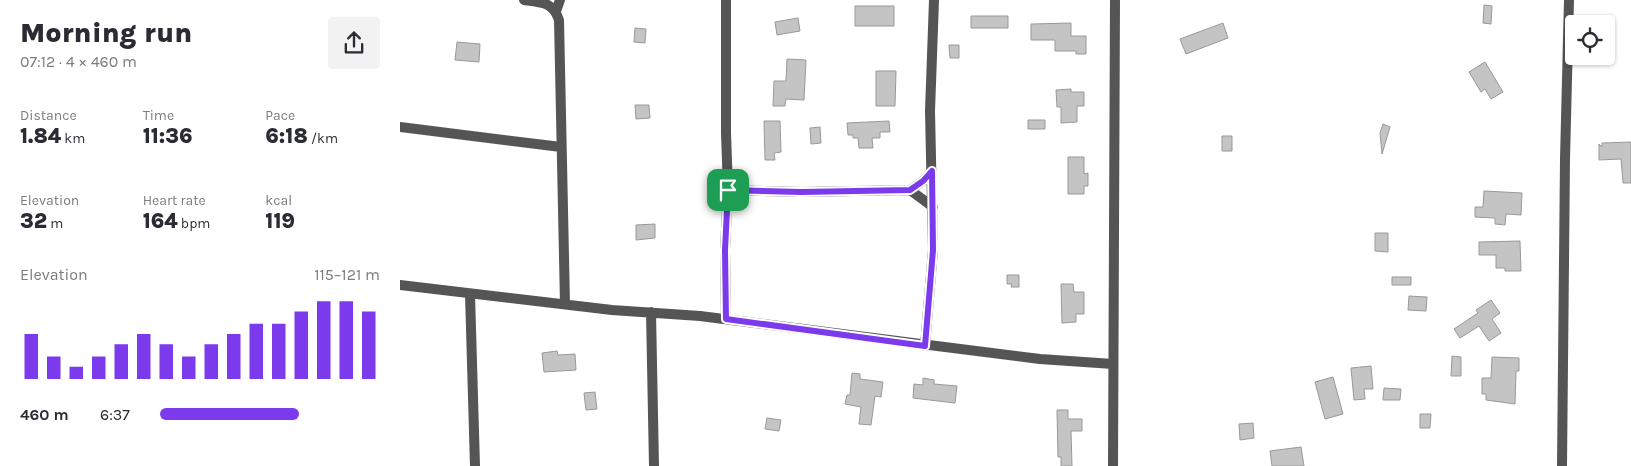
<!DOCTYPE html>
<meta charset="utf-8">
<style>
body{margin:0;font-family:Karla,sans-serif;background:#f2f2f3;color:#2b2b33;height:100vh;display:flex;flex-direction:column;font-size:19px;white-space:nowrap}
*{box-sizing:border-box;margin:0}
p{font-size:16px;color:#7c7c81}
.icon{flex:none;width:28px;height:28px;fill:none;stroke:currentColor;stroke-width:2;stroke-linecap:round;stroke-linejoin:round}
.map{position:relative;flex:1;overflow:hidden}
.panel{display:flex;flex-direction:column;background:#fff;width:400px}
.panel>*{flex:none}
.buttons{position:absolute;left:1165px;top:15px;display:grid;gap:10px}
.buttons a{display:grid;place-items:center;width:50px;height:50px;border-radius:5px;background:#fff;box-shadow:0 1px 4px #0004;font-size:25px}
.pin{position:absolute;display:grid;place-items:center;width:42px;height:42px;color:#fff;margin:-21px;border-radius:10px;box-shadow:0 2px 8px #0006}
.round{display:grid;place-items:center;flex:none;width:52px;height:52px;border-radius:5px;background:#f2f2f3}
.headline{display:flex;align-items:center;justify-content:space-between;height:85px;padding:0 20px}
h1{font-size:28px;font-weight:800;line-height:38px}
.metrics{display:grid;grid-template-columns:repeat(3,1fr);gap:8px;height:85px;padding:5px 20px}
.metrics div{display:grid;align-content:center}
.metrics b{font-size:21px;font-weight:800}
.metrics small{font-size:14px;font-weight:400}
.metrics p{font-size:14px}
.chart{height:140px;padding:10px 20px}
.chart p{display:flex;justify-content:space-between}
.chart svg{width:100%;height:90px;margin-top:5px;stroke:#7c3aed;stroke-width:6}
ul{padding:0 20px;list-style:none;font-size:16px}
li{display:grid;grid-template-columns:80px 60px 1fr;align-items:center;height:38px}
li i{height:12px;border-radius:6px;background:#7c3aed}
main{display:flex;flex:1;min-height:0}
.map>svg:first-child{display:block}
.building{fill:#c4c4c4;stroke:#999}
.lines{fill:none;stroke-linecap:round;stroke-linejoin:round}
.street{stroke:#555;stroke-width:10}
.route-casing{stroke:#fff;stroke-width:10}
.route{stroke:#7c3aed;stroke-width:6}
</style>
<main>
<section class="panel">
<div class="headline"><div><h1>Morning run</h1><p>07:12 · 4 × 460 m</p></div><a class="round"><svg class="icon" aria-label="share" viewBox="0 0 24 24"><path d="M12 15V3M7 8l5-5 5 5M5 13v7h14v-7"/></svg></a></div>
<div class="metrics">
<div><p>Distance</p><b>1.84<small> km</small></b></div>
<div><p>Time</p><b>11:36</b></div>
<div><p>Pace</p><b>6:18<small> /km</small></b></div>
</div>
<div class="metrics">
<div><p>Elevation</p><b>32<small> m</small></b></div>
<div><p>Heart rate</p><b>164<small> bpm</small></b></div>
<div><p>kcal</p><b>119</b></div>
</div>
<div class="chart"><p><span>Elevation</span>115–121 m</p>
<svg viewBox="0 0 160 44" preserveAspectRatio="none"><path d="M5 44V22M15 44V33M25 44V38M35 44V33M45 44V27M55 44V22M65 44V27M75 44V33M85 44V27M95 44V22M105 44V17M115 44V17M125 44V11M135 44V6M145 44V6M155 44V11"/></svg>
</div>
<ul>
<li><b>460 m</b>6:37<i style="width:63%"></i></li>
</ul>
</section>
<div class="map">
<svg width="1231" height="466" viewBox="0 0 1231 466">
<rect width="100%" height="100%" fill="#fff"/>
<path class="building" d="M 1084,5 L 1092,6 L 1091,24 L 1083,23 Z
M 455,6 L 494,6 L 494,26 L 455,26 Z
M 571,16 L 608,16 L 608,28 L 571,28 Z
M 398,18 L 400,31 L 377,35 L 375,22 Z
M 671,23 L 671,36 L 686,36 L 686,54 L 676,54 L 676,51 L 655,51 L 655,40 L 631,40 L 631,24 Z
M 823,23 L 828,38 L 786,54 L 780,39 Z
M 235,28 L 246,29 L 245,43 L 234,42 Z
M 57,42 L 80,44 L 79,62 L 55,60 Z
M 549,45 L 559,45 L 559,58 L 550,58 Z
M 387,59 L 406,60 L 404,100 L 386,99 L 385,106 L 373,106 L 374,81 L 386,81 Z
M 1085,62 L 1103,92 L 1091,99 L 1085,89 L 1081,92 L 1069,72 Z
M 476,71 L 496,71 L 495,106 L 476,106 Z
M 671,89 L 671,92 L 684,92 L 684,106 L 677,106 L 677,122 L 661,123 L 661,107 L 657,107 L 656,90 Z
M 235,105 L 249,105 L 250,118 L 236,119 Z
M 628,120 L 645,120 L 645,129 L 628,129 Z
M 364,121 L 380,121 L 381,152 L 374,153 L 375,160 L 365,160 Z
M 489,121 L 490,132 L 480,132 L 480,138 L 472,138 L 473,148 L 459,148 L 458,138 L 453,138 L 453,135 L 448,135 L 447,123 Z
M 983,124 L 990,127 L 982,154 L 980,133 Z
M 420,127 L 421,143 L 411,144 L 410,128 Z
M 822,136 L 832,136 L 832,151 L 822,151 Z
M 1231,142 L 1231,183 L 1223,183 L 1221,159 L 1199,160 L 1199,144 L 1202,147 L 1202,143 Z
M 668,157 L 684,157 L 684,174 L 688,173 L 688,186 L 684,186 L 684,194 L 668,194 Z
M 1084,191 L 1122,193 L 1121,215 L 1106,214 L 1105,225 L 1095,224 L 1095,218 L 1075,217 L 1075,207 L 1083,207 Z
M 255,224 L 255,238 L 236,240 L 236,225 Z
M 975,233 L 988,233 L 988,252 L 975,251 Z
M 1120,241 L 1121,271 L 1105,271 L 1105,268 L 1096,268 L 1096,255 L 1079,255 L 1079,242 Z
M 607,275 L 619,275 L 619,287 L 611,287 L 612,284 L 607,284 Z
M 992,277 L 1011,277 L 1011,285 L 992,285 Z
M 661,284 L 673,284 L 674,292 L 684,292 L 684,314 L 676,314 L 676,322 L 662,323 Z
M 1009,296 L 1027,297 L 1026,311 L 1008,310 Z
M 1091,300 L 1100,313 L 1092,319 L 1101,333 L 1089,341 L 1079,326 L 1060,338 L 1054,329 L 1078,313 L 1076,310 Z
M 157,351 L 158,355 L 175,354 L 176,370 L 144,372 L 142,353 Z
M 1052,356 L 1061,357 L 1061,376 L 1051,376 Z
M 1092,357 L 1119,358 L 1119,371 L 1116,371 L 1115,404 L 1086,400 L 1086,394 L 1082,394 L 1082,378 L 1091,378 Z
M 971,366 L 973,389 L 964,389 L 965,399 L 954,400 L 951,368 Z
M 452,373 L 460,374 L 460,379 L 483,382 L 481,397 L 475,396 L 471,425 L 459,424 L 461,407 L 445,404 L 447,395 L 450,395 Z
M 933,377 L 943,414 L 925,419 L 915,382 Z
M 523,378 L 534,380 L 534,384 L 557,386 L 555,403 L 513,398 L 514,384 L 523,385 Z
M 984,388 L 1001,389 L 1000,400 L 983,400 Z
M 195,392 L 197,409 L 186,410 L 184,393 Z
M 657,410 L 668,410 L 668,419 L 682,419 L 682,431 L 671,431 L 672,466 L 661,466 L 661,457 L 658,457 Z
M 1020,414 L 1031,414 L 1030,428 L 1020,428 Z
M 367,418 L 381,420 L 379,431 L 365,429 Z
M 853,423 L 854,438 L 840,440 L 839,424 Z
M 901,447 L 904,466 L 872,466 L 870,451 Z"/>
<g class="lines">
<path class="street" d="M 124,0 C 141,2 153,2 159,20 L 165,304
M 156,11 L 160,0
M 0,127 L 161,147
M 328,190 L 401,192 L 510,190 L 523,181 L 532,171
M 510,190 L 533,207
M 0,285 L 212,310 L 300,316 L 640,359 L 713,364
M 70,294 L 75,466
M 251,312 L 254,466
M 326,319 L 325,249 L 328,190 L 326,133 L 326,0
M 525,346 L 533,250 L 530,111 L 534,0
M 713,466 L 715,0
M 1162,466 L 1165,159 L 1169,0"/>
</g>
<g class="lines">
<g class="route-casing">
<path id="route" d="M 532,171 L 533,250 L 525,346 L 326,319 L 325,250 L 328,190 L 401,192 L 510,190 L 523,181 Z"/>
</g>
<use href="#route" class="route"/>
</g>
</svg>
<div class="buttons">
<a><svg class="icon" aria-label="locate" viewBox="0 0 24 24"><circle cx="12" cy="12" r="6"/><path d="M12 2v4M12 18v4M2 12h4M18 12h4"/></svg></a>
</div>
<div class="pin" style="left:328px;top:190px;background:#1e9e55"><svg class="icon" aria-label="arrive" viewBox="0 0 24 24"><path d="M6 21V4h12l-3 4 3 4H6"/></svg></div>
</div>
</main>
